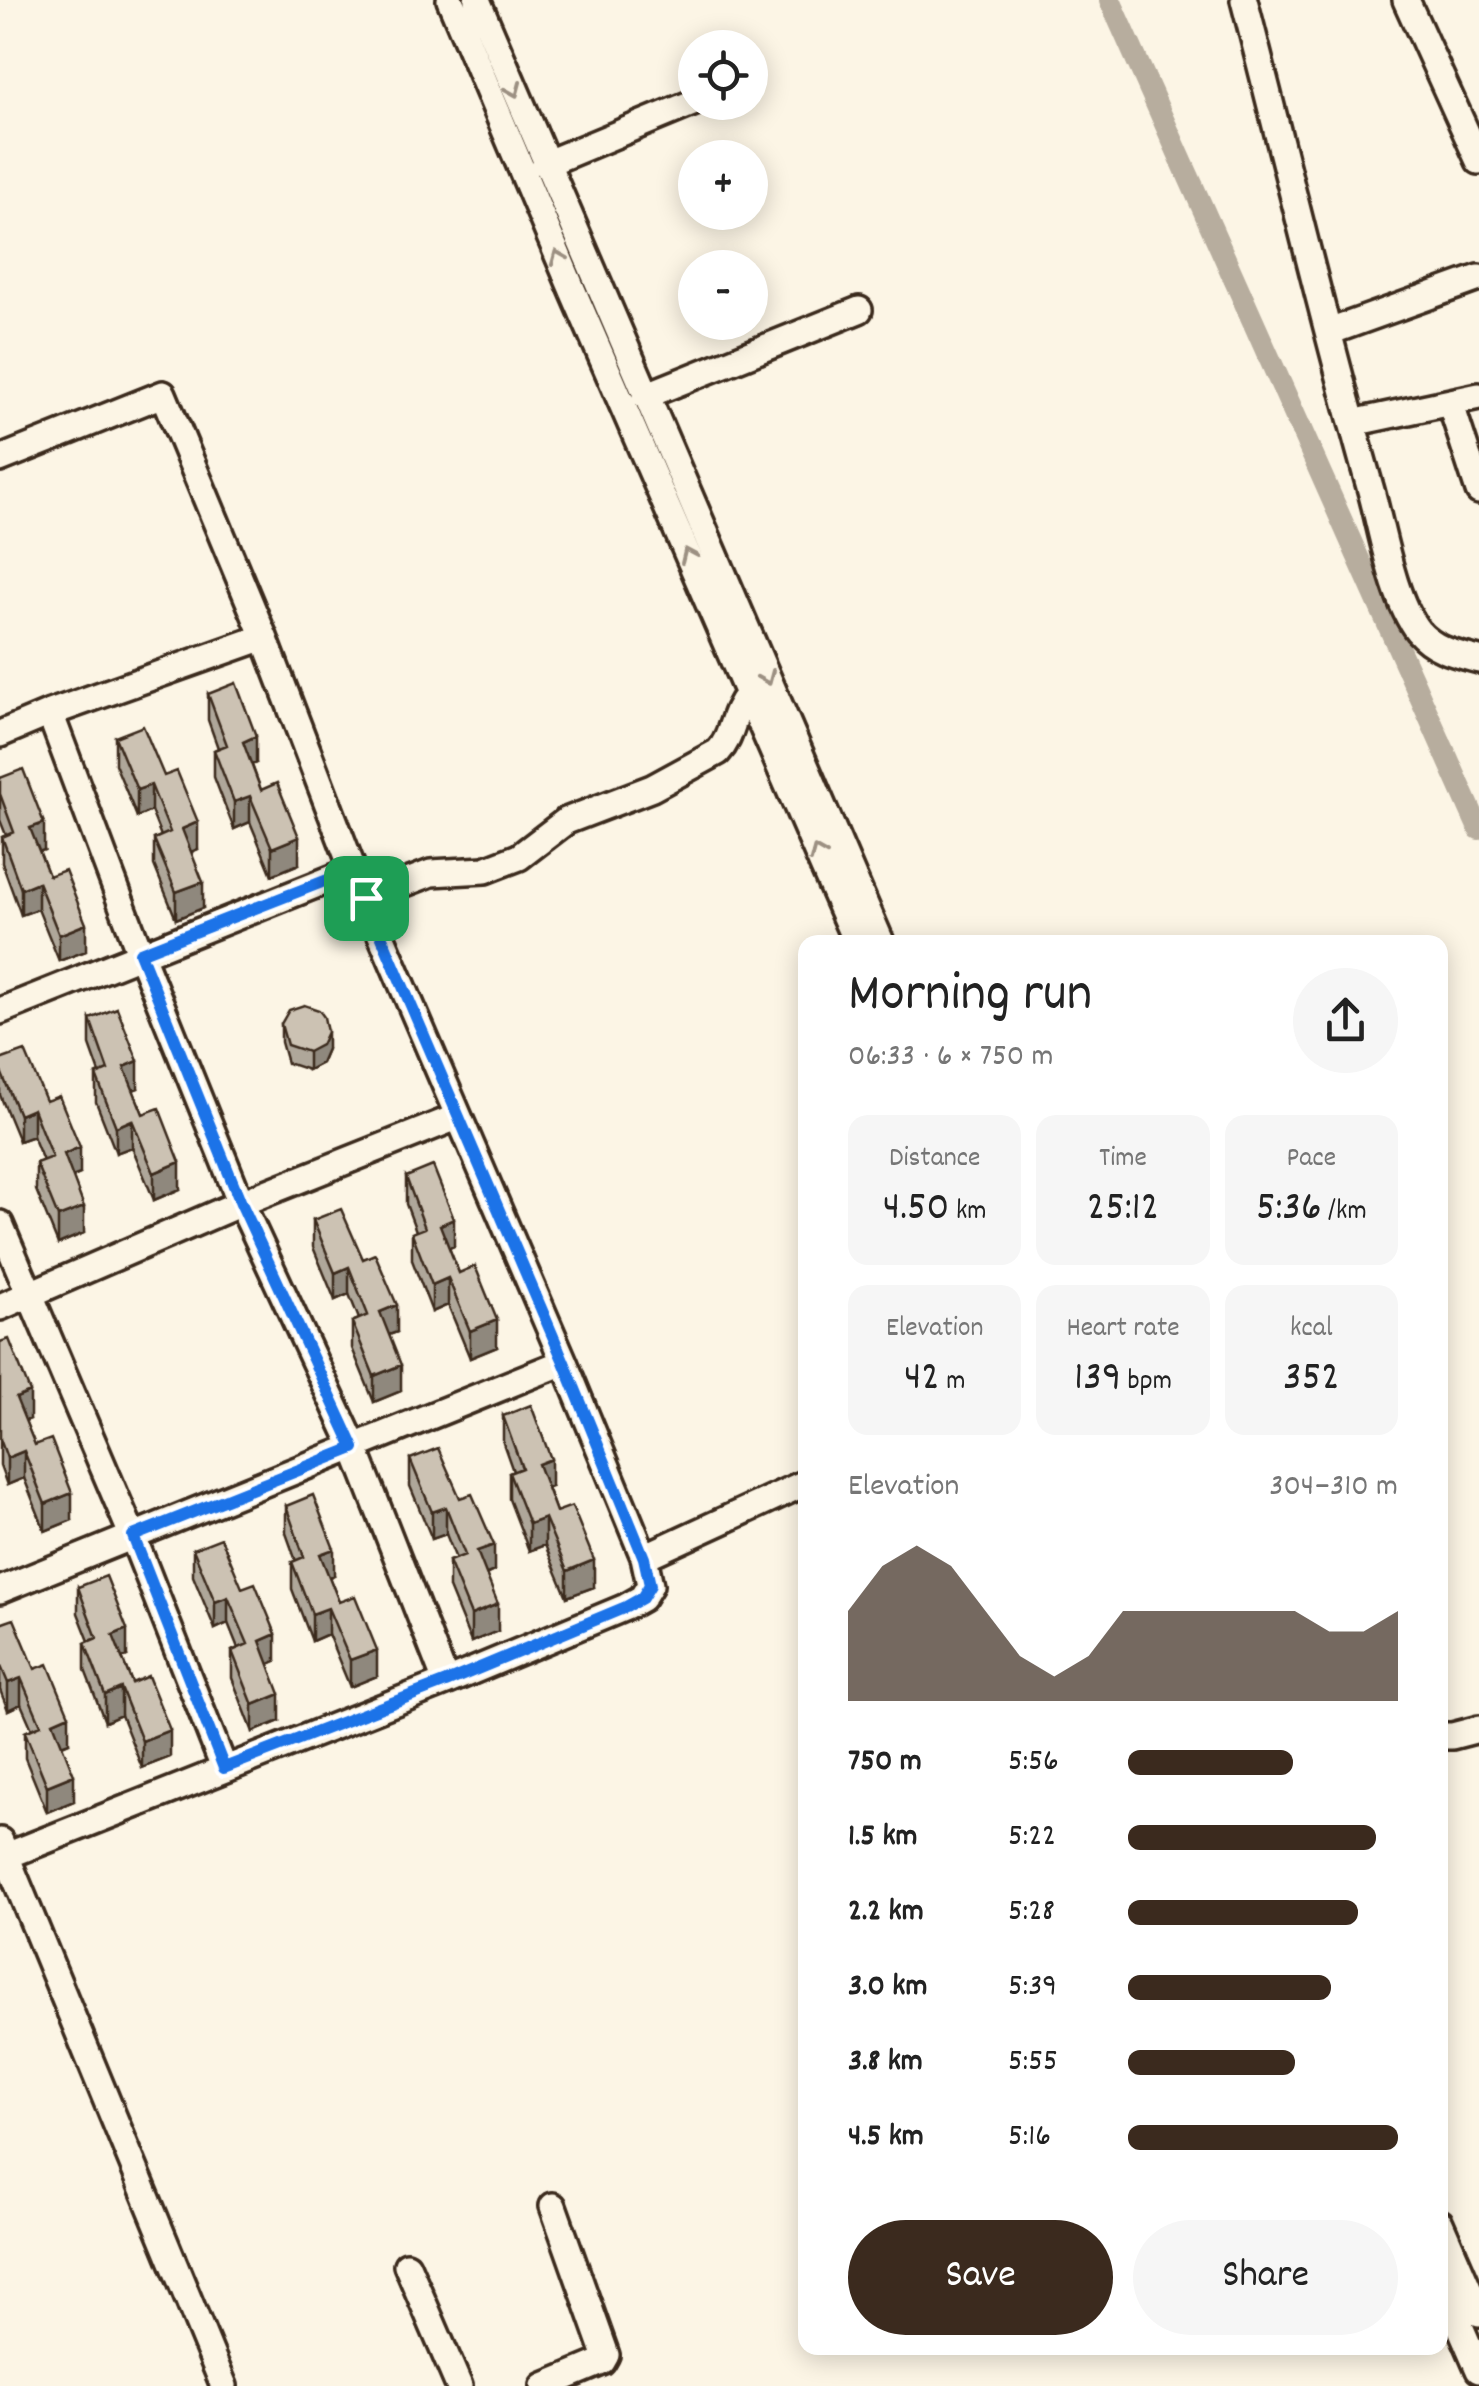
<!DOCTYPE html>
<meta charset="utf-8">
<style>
body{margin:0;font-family:Dekko,sans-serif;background:#f6f6f6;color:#222;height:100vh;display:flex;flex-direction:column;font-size:38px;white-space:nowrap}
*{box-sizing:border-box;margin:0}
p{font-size:32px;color:#767676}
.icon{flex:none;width:55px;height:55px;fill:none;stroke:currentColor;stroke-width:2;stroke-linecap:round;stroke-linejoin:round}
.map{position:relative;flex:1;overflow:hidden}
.sheet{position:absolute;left:798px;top:935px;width:650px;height:1420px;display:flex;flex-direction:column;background:#fff;border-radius:20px;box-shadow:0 5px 25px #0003}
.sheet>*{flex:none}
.tools{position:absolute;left:678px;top:30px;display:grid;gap:20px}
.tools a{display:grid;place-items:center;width:90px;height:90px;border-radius:50%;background:#fff;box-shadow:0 5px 25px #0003;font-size:50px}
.pin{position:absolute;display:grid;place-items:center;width:85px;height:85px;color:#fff;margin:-42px;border-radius:20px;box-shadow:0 5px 15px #0006}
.round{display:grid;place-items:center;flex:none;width:105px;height:105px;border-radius:52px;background:#f6f6f6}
.summary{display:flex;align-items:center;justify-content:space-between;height:170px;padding:0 50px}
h1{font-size:55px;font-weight:600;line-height:75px}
.metrics{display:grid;grid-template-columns:repeat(3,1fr);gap:15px;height:170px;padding:10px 50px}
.metrics div{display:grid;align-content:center;border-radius:20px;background:#f6f6f6;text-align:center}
.metrics b{font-size:42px;font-weight:600}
.metrics small{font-size:28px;font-weight:400}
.metrics p{font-size:28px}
.chart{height:280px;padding:20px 50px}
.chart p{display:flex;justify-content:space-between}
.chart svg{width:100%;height:180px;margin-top:10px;fill:#3b2a1e;opacity:.7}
.cta{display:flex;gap:20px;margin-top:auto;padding:20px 50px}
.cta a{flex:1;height:115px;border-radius:60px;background:#3b2a1e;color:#fff;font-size:40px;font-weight:600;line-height:115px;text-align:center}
.cta a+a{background:#f6f6f6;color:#222}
ul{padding:0 50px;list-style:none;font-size:32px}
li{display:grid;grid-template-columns:160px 120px 1fr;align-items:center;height:75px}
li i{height:25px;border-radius:12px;background:#3b2a1e}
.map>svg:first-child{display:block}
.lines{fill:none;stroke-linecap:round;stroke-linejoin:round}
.canal{stroke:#b7ad9e;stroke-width:22}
.minor-casing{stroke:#3b2a1e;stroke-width:32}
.minor{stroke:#fcf5e5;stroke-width:25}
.wall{fill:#afa79a;stroke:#3b2a1e;stroke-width:2.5}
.shaded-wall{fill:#8f887d;stroke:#3b2a1e;stroke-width:2.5}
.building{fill:#ccc2b3;stroke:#3b2a1e;stroke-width:2.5}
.oneway{stroke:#9c9082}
.route-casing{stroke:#fff;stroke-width:20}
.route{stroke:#1a73e8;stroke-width:12}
</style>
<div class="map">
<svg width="1479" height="2386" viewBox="0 0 1479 2386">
<rect width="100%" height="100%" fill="#fcf5e5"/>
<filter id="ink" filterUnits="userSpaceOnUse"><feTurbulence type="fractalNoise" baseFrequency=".01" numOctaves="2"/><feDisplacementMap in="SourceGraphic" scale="20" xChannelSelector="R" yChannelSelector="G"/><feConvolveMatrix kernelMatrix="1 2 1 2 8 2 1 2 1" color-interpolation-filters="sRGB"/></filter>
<g filter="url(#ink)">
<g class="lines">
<path class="canal" d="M 1110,0 L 1479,829"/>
<g class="minor-casing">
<path id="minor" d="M 450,0 L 573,291 L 856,942
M 477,0 L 881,942
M 1244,0 C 1286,162 1324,326 1370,487 C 1382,528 1392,598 1418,631 C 1434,650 1456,654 1479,660
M 1406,0 L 1479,161
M 545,164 L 695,102
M 1329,332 L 1479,278
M 645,396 L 859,310
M 1451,405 L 1479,491
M 1352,423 L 1479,396
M 0,459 L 163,394 L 264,637 L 353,870 L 564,1362 L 644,1557 L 650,1585 L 642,1598 L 626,1607 L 446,1682 L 6,1856
M 50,713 L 140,953 L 241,1203 L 354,1447 L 446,1682
M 0,734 L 50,713 L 264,637
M 366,898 L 431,873 L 485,870 L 519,857 L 566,821 L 652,788 L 718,752 C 734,735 730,716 748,694
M 0,1011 L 353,870
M 0,1224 L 133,1537 L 224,1768
M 0,1307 L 241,1203 L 457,1117
M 644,1557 L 805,1483
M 0,1590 L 564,1362
M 1440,1736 L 1452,1736 L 1479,1729
M 0,1841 L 224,2386
M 1440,2223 L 1479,2313
M 407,2265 L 459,2386
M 1440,2280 L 1479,2370
M 544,2386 L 602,2362 L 606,2355 L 553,2206"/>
</g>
<use href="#minor" class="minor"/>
</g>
<path class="wall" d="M 208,694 L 256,763 L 252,765 L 261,790 L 299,864 L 272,875 L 250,822 L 234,829 L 214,777 L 214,750 L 218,748 L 208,720 Z
M 115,737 L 164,776 L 198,849 L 191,852 L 203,908 L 176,919 L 154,865 L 154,839 L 161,836 L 151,811 L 137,817 L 115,764 Z
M 0,778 L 44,850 L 39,851 L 49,876 L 86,951 L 59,961 L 38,909 L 21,915 L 2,863 L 2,837 L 6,835 L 0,820 Z
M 90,1019 L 138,1088 L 133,1090 L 143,1114 L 180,1189 L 154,1200 L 132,1147 L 116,1153 L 96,1102 L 96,1075 L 100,1073 L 90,1045 Z
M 281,1024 L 327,1049 L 321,1063 L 308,1070 L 287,1063 L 281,1042 Z
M 0,1060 L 46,1101 L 80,1174 L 73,1177 L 84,1233 L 58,1244 L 36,1190 L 36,1163 L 43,1161 L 33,1136 L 19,1141 L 0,1095 Z
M 406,1177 L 454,1246 L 449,1248 L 459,1273 L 497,1347 L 470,1358 L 448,1305 L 432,1312 L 412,1260 L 412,1233 L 416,1231 L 406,1204 Z
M 313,1220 L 363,1259 L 397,1332 L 389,1335 L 401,1391 L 374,1402 L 352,1348 L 352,1322 L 359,1319 L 349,1294 L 335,1300 L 313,1247 Z
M 0,1342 L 30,1419 L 25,1421 L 35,1445 L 72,1520 L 45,1531 L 24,1478 L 7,1485 L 0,1466 Z
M 503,1416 L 551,1486 L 547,1487 L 556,1512 L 594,1587 L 567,1597 L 545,1545 L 529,1551 L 509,1499 L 509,1473 L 513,1471 L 503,1443 Z
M 410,1459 L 460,1498 L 494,1571 L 486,1575 L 498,1631 L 471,1642 L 449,1588 L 449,1561 L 456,1559 L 446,1534 L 432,1539 L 410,1486 Z
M 286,1506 L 334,1575 L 329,1577 L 339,1602 L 377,1676 L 350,1687 L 328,1634 L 312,1641 L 292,1589 L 292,1562 L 296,1561 L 286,1533 Z
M 193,1549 L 242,1588 L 276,1661 L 269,1664 L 280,1721 L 253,1732 L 232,1678 L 232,1651 L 238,1648 L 228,1623 L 215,1629 L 193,1576 Z
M 78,1587 L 127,1656 L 122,1658 L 132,1683 L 170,1757 L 142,1768 L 121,1715 L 105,1722 L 85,1670 L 85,1643 L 89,1641 L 78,1613 Z
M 0,1624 L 35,1669 L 69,1742 L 62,1745 L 74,1801 L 47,1812 L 25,1758 L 25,1732 L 32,1729 L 21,1704 L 8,1710 L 0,1690 Z"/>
<path class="shaded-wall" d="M 256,736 L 256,763 L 243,768 L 243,742 Z
M 151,785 L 151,811 L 137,817 L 137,790 Z
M 250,796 L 250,822 L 234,829 L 234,802 Z
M 198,822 L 198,849 L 182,856 L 182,829 Z
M 44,823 L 44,850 L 30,855 L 30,828 Z
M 299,837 L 299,864 L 272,875 L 272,848 Z
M 38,882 L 38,909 L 21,915 L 21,889 Z
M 203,882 L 203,908 L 176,919 L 176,892 Z
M 86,924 L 86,951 L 59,961 L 59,935 Z
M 327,1032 L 327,1049 L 321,1063 L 308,1070 L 308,1052 Z
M 138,1061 L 138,1088 L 124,1093 L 124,1067 Z
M 33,1109 L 33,1136 L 19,1141 L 19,1115 Z
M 132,1120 L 132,1147 L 116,1153 L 116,1127 Z
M 80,1147 L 80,1174 L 64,1180 L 64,1154 Z
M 180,1162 L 180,1189 L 154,1200 L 154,1173 Z
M 84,1207 L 84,1233 L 58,1244 L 58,1217 Z
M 454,1219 L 454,1246 L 440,1252 L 440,1225 Z
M 349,1267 L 349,1294 L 335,1300 L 335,1273 Z
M 448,1278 L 448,1305 L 432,1312 L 432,1285 Z
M 397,1305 L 397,1332 L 380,1338 L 380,1312 Z
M 497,1320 L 497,1347 L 470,1358 L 470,1331 Z
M 401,1365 L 401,1391 L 374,1402 L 374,1376 Z
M 30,1392 L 30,1419 L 16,1424 L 16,1398 Z
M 24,1451 L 24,1478 L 7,1485 L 7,1458 Z
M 551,1459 L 551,1486 L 538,1491 L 538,1464 Z
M 72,1493 L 72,1520 L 45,1531 L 45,1504 Z
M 446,1507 L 446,1534 L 432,1539 L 432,1512 Z
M 545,1518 L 545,1545 L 529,1551 L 529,1524 Z
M 494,1545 L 494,1571 L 477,1578 L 477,1551 Z
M 334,1549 L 334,1575 L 320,1581 L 320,1554 Z
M 594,1560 L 594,1587 L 567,1597 L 567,1571 Z
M 228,1597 L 228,1623 L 215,1629 L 215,1602 Z
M 498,1604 L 498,1631 L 471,1642 L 471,1615 Z
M 328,1608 L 328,1634 L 312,1641 L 312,1614 Z
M 127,1629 L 127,1656 L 113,1662 L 113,1635 Z
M 276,1634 L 276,1661 L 260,1668 L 260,1641 Z
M 377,1650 L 377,1676 L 350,1687 L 350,1660 Z
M 21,1678 L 21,1704 L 8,1710 L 8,1683 Z
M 121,1688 L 121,1715 L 105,1722 L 105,1695 Z
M 280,1694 L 280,1721 L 253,1732 L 253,1705 Z
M 69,1715 L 69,1742 L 53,1748 L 53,1722 Z
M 170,1730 L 170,1757 L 142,1768 L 142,1741 Z
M 74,1775 L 74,1801 L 47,1812 L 47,1786 Z"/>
<path class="building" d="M 236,683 L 256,736 L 243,742 L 261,790 L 277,783 L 299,837 L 272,848 L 250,796 L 234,802 L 214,750 L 227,745 L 208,694 Z
M 143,726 L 164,776 L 177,771 L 198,822 L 182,829 L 203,882 L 176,892 L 154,839 L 170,832 L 151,785 L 137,790 L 115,737 Z
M 23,769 L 44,823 L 30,828 L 49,876 L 65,870 L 86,924 L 59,935 L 38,882 L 21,889 L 2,837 L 14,832 L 0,794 L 0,778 Z
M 304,1005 L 319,1010 L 324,1017 L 327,1032 L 321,1045 L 308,1052 L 287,1045 L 281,1024 L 289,1010 Z
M 117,1008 L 138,1061 L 124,1067 L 143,1114 L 159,1108 L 180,1162 L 154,1173 L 132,1120 L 116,1127 L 96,1075 L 108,1070 L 90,1019 Z
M 25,1051 L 46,1101 L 59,1096 L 80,1147 L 64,1154 L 84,1207 L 58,1217 L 36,1163 L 52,1157 L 33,1109 L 19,1115 L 0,1069 L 0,1060 Z
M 433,1166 L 454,1219 L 440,1225 L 459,1273 L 475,1266 L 497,1320 L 470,1331 L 448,1278 L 432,1285 L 412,1233 L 425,1228 L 406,1177 Z
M 341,1209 L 363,1259 L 375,1254 L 397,1305 L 380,1312 L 401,1365 L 374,1376 L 352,1322 L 368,1315 L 349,1267 L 335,1273 L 313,1220 Z
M 9,1339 L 30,1392 L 16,1398 L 35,1445 L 51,1439 L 72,1493 L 45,1504 L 24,1451 L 7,1458 L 0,1439 L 0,1342 Z
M 531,1405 L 551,1459 L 538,1464 L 556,1512 L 572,1506 L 594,1560 L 567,1571 L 545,1518 L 529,1524 L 509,1473 L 522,1468 L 503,1416 Z
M 438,1448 L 460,1498 L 472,1494 L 494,1545 L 477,1551 L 498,1604 L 471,1615 L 449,1561 L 465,1555 L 446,1507 L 432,1512 L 410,1459 Z
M 313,1495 L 334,1549 L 320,1554 L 339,1602 L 355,1596 L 377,1650 L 350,1660 L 328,1608 L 312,1614 L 292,1562 L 304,1557 L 286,1506 Z
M 221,1538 L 242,1588 L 255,1583 L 276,1634 L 260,1641 L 280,1694 L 253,1705 L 232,1651 L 248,1644 L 228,1597 L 215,1602 L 193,1549 Z
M 106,1576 L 127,1629 L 113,1635 L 132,1683 L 148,1676 L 170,1730 L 142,1741 L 121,1688 L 105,1695 L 85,1643 L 97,1638 L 78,1587 Z
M 14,1619 L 35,1669 L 48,1664 L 69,1715 L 53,1722 L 74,1775 L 47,1786 L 25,1732 L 41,1725 L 21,1678 L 8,1683 L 0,1664 L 0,1624 Z"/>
<defs><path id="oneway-chevron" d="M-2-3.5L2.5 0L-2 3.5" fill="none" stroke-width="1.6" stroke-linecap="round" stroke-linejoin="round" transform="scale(2.5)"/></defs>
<g class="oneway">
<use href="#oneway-chevron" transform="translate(514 90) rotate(67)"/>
<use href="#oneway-chevron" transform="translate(558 257) rotate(-113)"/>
<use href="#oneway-chevron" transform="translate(688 555) rotate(-114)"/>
<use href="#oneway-chevron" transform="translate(767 678) rotate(67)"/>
<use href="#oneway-chevron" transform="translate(817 853) rotate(-113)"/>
</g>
</g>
<g class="lines" filter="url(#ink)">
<g class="route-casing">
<path id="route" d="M 353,870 L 564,1362 L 644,1558 L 650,1585 L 642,1598 L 626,1607 L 446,1682 L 224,1768 L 133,1536 L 354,1448 L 241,1203 L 140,953 Z"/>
</g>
<use href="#route" class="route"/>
</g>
</svg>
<div class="tools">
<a><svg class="icon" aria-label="locate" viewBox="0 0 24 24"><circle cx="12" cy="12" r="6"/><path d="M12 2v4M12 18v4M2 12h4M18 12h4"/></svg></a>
<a>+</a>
<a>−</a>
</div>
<div class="pin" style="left:366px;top:898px;background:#1e9e55"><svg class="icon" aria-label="arrive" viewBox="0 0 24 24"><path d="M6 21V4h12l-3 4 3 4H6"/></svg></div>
<section class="sheet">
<div class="summary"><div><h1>Morning run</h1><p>06:33 · 6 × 750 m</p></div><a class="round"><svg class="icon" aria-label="share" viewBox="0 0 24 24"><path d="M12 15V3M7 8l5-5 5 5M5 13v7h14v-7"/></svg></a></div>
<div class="metrics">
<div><p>Distance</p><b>4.50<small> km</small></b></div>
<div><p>Time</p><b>25:12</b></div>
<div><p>Pace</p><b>5:36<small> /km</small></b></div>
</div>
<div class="metrics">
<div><p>Elevation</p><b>42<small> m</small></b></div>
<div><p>Heart rate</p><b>139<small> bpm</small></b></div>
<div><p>kcal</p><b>352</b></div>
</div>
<div class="chart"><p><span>Elevation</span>304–310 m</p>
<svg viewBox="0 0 160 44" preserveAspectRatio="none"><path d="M0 44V22L10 11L20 6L30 11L40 22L50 33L60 38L70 33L80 22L90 22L100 22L110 22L120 22L130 22L140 27L150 27L160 22V44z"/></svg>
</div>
<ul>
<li><b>750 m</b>5:56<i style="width:61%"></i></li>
<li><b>1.5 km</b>5:22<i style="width:92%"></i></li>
<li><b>2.2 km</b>5:28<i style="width:85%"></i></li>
<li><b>3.0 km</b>5:39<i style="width:75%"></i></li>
<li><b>3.8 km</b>5:55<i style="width:62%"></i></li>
<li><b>4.5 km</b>5:16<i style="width:100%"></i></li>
</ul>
<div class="cta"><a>Save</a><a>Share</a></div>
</section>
</div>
